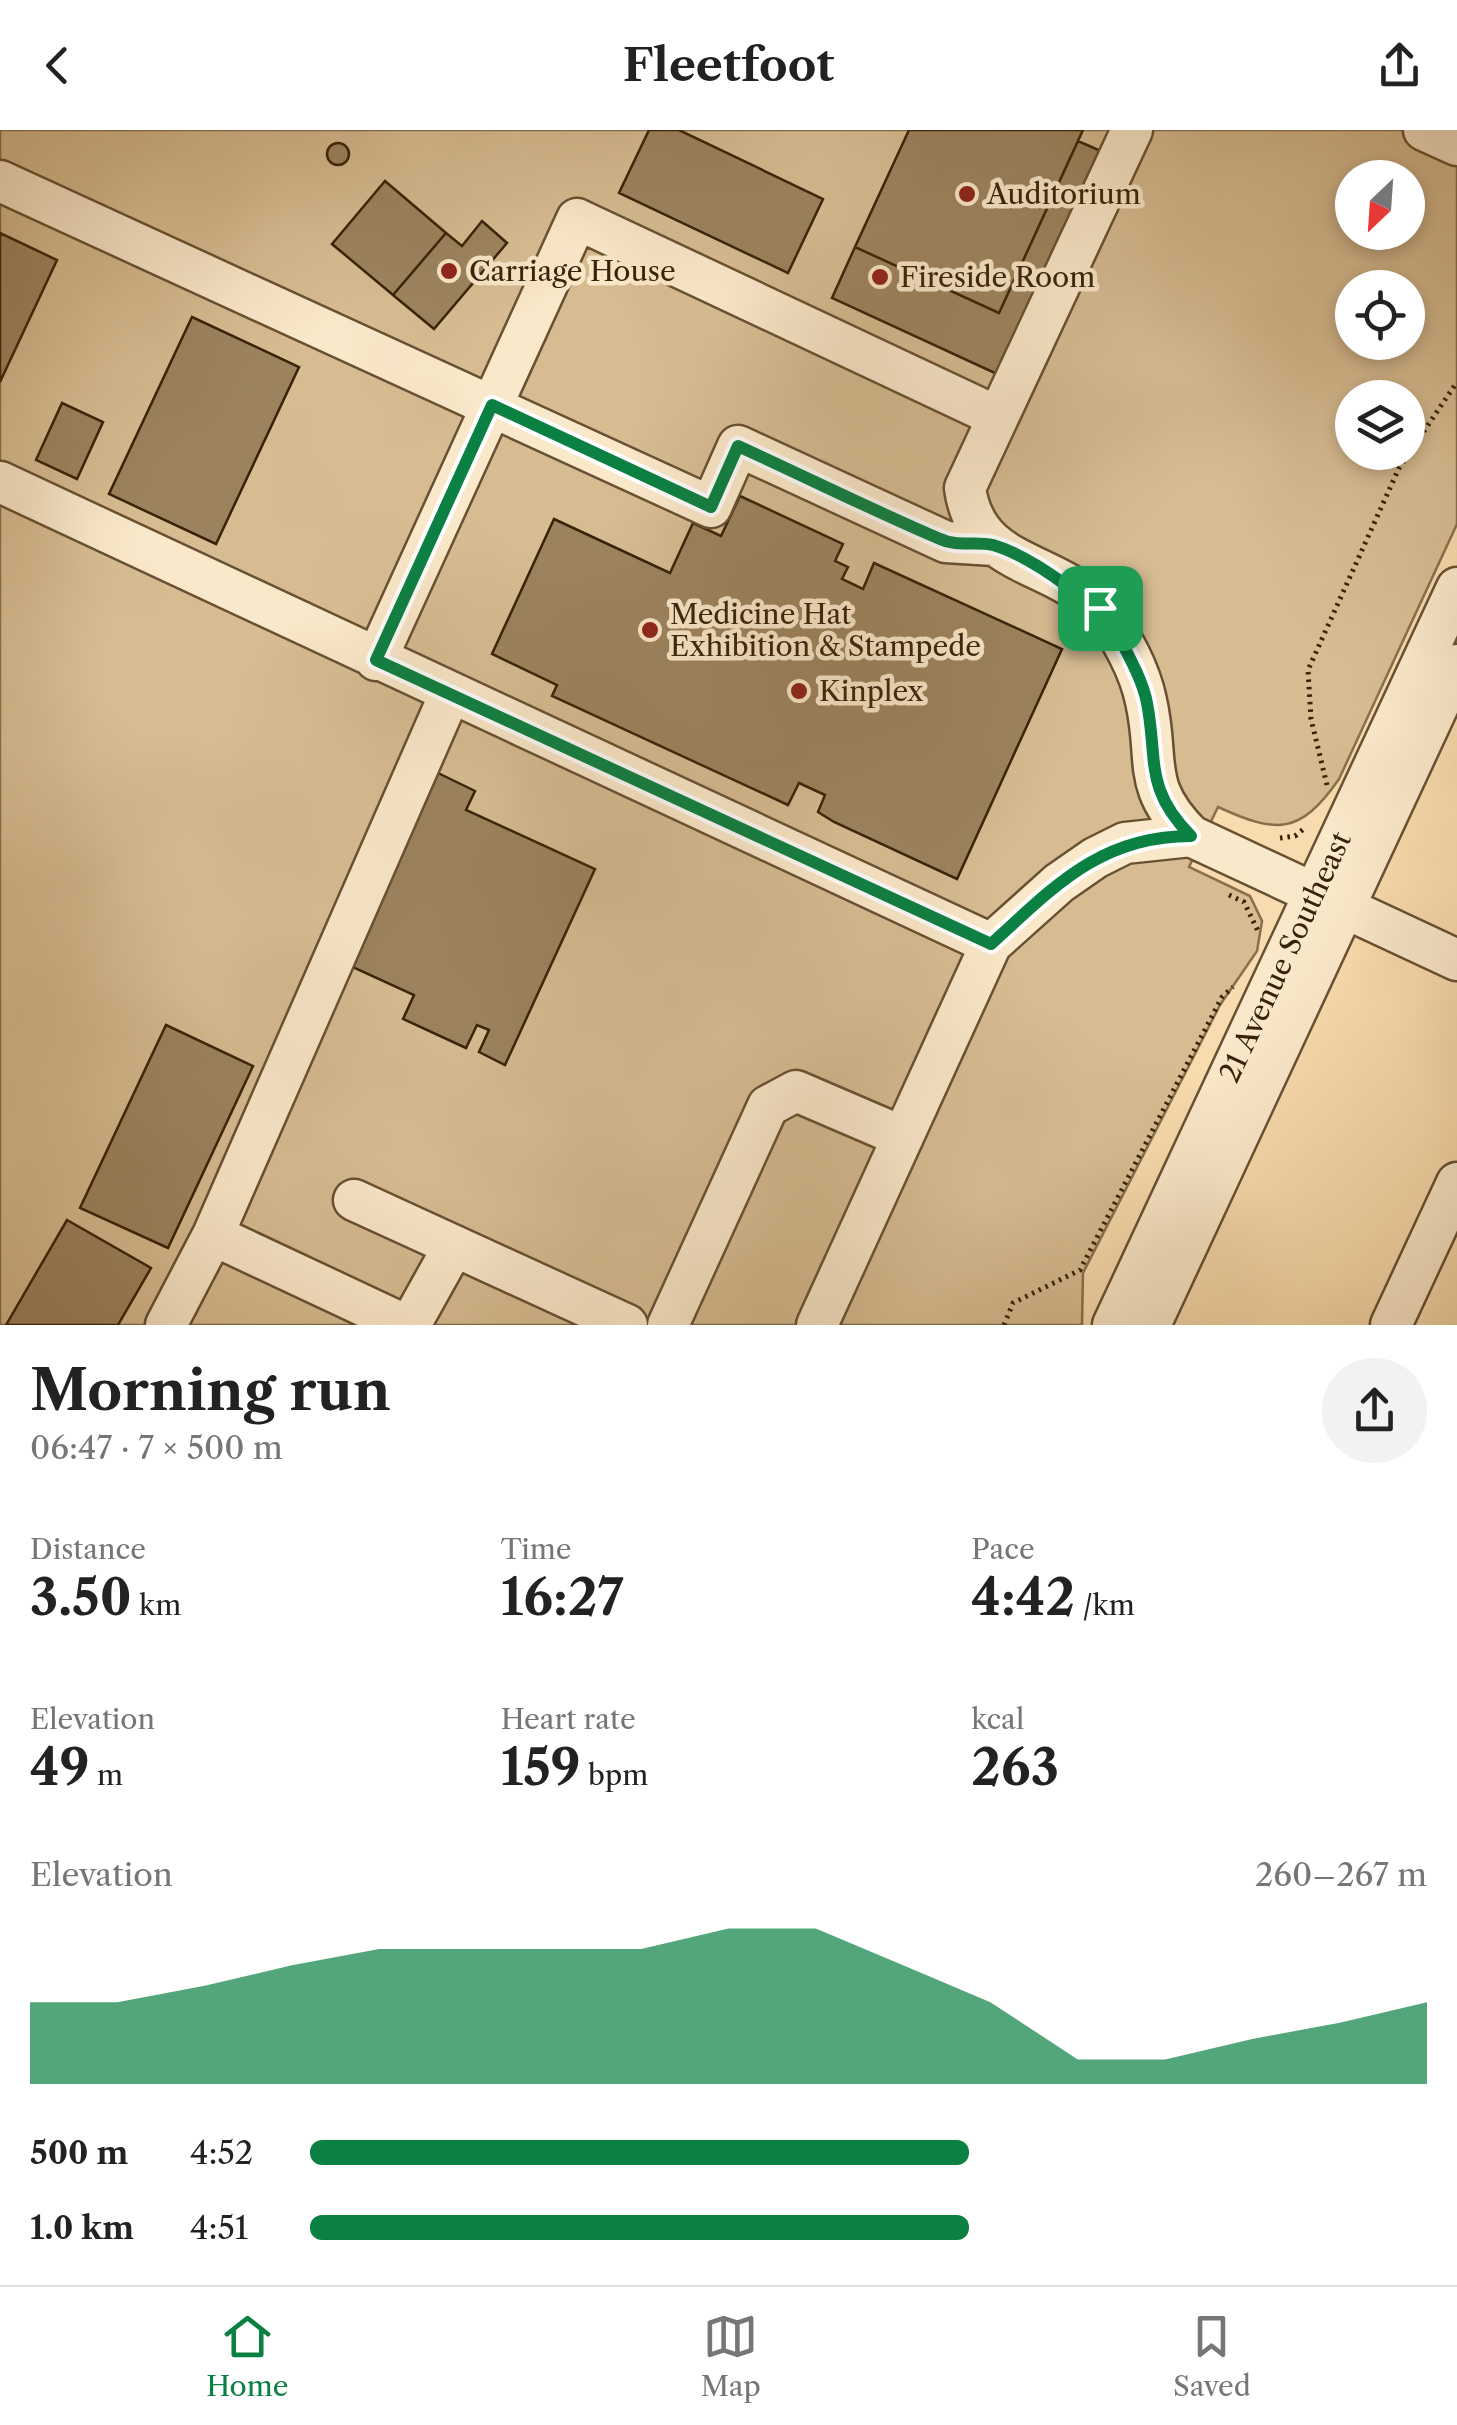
<!DOCTYPE html>
<meta charset="utf-8">
<style>
body{margin:0;font-family:"Libre Caslon Text",serif;background:#f2f2f2;color:#222;height:100vh;display:flex;flex-direction:column;font-size:38px;white-space:nowrap}
*{box-sizing:border-box;margin:0}
p{font-size:32px;color:#767676}
.icon{flex:none;width:55px;height:55px;fill:none;stroke:currentColor;stroke-width:2;stroke-linecap:round;stroke-linejoin:round}
.map{position:relative;height:1195px;overflow:hidden}
.details{display:flex;flex-direction:column;background:#fff;flex:1}
.details>*{flex:none}
.needle{width:65px;rotate:205deg}
.controls{position:absolute;left:1335px;top:30px;display:grid;gap:20px}
.controls a{display:grid;place-items:center;width:90px;height:90px;border-radius:50%;background:#fff;box-shadow:0 5px 15px #0003;font-size:50px}
.pin{position:absolute;display:grid;place-items:center;width:85px;height:85px;color:#fff;margin:-42px;border-radius:20px;box-shadow:0 5px 15px #0006}
.round{display:grid;place-items:center;flex:none;width:105px;height:105px;border-radius:52px;background:#f2f2f2}
.head{display:flex;align-items:center;justify-content:space-between;height:170px;padding:0 30px}
h1{font-size:55px;font-weight:700;line-height:75px}
.figures{display:grid;grid-template-columns:repeat(3,1fr);gap:15px;height:170px;padding:10px 30px}
.figures div{display:grid;align-content:center}
.figures b{font-size:50px;font-weight:700}
.figures small{font-size:28px;font-weight:400}
.figures p{font-size:28px}
.chart{height:280px;padding:20px 30px}
.chart p{display:flex;justify-content:space-between}
.chart svg{width:100%;height:180px;margin-top:10px;fill:#0b8043;opacity:.7}
ul{padding:0 30px;list-style:none;font-size:32px}
li{display:grid;grid-template-columns:160px 120px 1fr;align-items:center;height:75px}
li i{height:25px;border-radius:12px;background:#0b8043}
header{display:flex;justify-content:space-between;align-items:center;height:130px;padding:0 30px;background:#fff;font-size:45px;font-weight:700}
.menu{display:flex;justify-content:space-around;align-items:center;height:140px;border-top:2px solid #e0e0e0;background:#fff;font-size:28px;color:#767676}
.menu a{display:grid;justify-items:center;gap:5px}
.menu .selected{color:#0b8043}
.map>svg:first-child{display:block}
.green{fill:#d7bc92;stroke:#88704d;stroke-width:2.5;fill-rule:evenodd}
.building{fill:#9c835e;stroke:#382308;stroke-width:2.5}
.lines{fill:none;stroke-linecap:round;stroke-linejoin:round}
.minor-casing{stroke:#685132;stroke-width:45}
.path{stroke:#382308;stroke-width:5;stroke-dasharray:2.5 5;stroke-linecap:butt}
.minor{stroke:#fae8ca;stroke-width:40}
.route-casing{stroke:#fff;stroke-width:20}
.route{stroke:#0b8043;stroke-width:12}
.poi-dot{fill:#8f2418;stroke:#fae8ca;stroke-width:4}
.labels{text-anchor:middle;dominant-baseline:central;stroke-width:9;stroke-linejoin:round;paint-order:stroke}
.poi-label{font-size:28px;fill:#382308;stroke:#fae8ca;text-anchor:start}
.street-label{font-size:28px;fill:#382308;stroke:#fae8ca}
</style>
<header><svg class="icon" aria-label="back" viewBox="0 0 24 24"><path d="M15 5l-7 7 7 7"/></svg>Fleetfoot<svg class="icon" aria-label="share" viewBox="0 0 24 24"><path d="M12 15V3M7 8l5-5 5 5M5 13v7h14v-7"/></svg></header>
<div class="map">
<svg width="1457" height="1195" viewBox="0 0 1457 1195">
<rect width="100%" height="100%" fill="#f8dbae"/>
<filter id="stains"><feTurbulence type="fractalNoise" baseFrequency=".002" numOctaves="4"/><feColorMatrix values="0 0 0 0 .2 0 0 0 0 .09 0 0 0 0 .02 0 0 0 .5 -.17"/></filter>
<radialGradient id="worn" r=".72"><stop offset=".6" stop-color="#630" stop-opacity="0"/><stop offset="1" stop-color="#630" stop-opacity=".3"/></radialGradient>
<path class="green" d="M 0,0 L 1457,0 L 1457,394 L 1339,649 C 1300,705 1277,704 1218,677 L 1189,737 L 1250,766 L 1262,791 L 1257,821 L 1220,875 L 1083,1143 L 1082,1195 L 0,1195 ZM 1352,48 L 1408,48 L 1408,102 L 1352,102 ZM 1352,158 L 1408,158 L 1408,212 L 1352,212 ZM 1352,268 L 1408,268 L 1408,322 L 1352,322 Z"/>
<path class="building" d="M 649,0 L 679,0 L 823,69 L 788,143 L 619,63 Z
M 909,0 L 1083,0 L 999,183 L 855,117 Z
M 1078,11 L 1112,26 L 1066,126 L 1054,120 L 997,244 L 832,168 L 855,117 L 999,183 Z
M327 24a11 11 0 1 1 22 0a11 11 0 1 1-22 0Z
M 385,51 L 446,103 L 393,165 L 332,114 Z
M 482,91 L 507,113 L 434,199 L 393,165 L 446,103 L 462,116 Z
M 0,103 L 57,130 L 0,252 Z
M 192,187 L 299,237 L 216,414 L 109,364 Z
M 62,273 L 103,292 L 77,349 L 36,330 Z
M 740,366 L 843,414 L 835,431 L 848,437 L 842,449 L 863,459 L 874,433 L 1062,519 L 957,749 L 834,692 L 818,682 L 825,665 L 799,653 L 788,675 L 552,566 L 557,555 L 492,524 L 554,389 L 670,443 L 693,393 L 721,406 Z
M 436,642 L 475,661 L 466,680 L 595,739 L 505,935 L 479,922 L 489,900 L 477,895 L 466,918 L 403,889 L 414,865 L 348,835 Z
M 166,895 L 253,936 L 168,1118 L 80,1078 Z
M 67,1090 L 151,1138 L 118,1195 L 6,1195 Z"/>
<g class="lines">
<g class="minor-casing">
<path id="minor" d="M 1132,0 L 965,358 C 976,440 1058,429 1102,482 C 1121,505 1140,541 1146,571 C 1160,632 1140,655 1191,706 L 1457,830
M 1424,0 L 1457,15
M 0,51 L 711,377 L 738,316 L 946,412 L 994,415
M 0,352 L 991,814
M 376,530 L 577,89 L 998,287
M 354,1070 L 627,1195
M 213,1105 L 405,1195
M 166,1195 L 213,1105 L 450,564
M 410,1195 L 454,1116
M 668,1195 L 768,976 L 796,961 L 903,1007
M 817,1195 L 991,814 L 1059,753 L 1095,728 L 1125,713 L 1191,706
M 1113,1195 L 1457,458
M 1150,1195 L 1457,535
M 1391,1195 L 1457,1053"/>
</g>
<path class="path" d="M 1327,655 L 1311,589 L 1308,540 L 1399,338 L 1457,252
M 1280,708 L 1295,706 L 1306,697
M 1229,765 L 1244,772 L 1258,801
M 1004,1195 L 1013,1173 L 1080,1140 L 1222,867 L 1233,857"/>
<use href="#minor" class="minor"/>
</g>
<g class="lines">
<g class="route-casing">
<path id="route" d="M 492,275 L 711,377 L 738,316 C 806,347 872,380 940,409 C 957,417 976,411 993,415 C 1031,426 1101,475 1120,509 C 1130,528 1143,552 1147,573 C 1158,630 1144,659 1191,706 C 1100,706 1054,757 991,814 L 376,530 Z"/>
</g>
<use href="#route" class="route"/>
</g>
<g class="poi-dot">
<circle cx="967" cy="64" r="10"/>
<circle cx="449" cy="141" r="10"/>
<circle cx="880" cy="147" r="10"/>
<circle cx="650" cy="500" r="10"/>
<circle cx="799" cy="561" r="10"/>
</g>
<g class="labels">
<g class="poi-label">
<text x="987" y="64">Auditorium</text>
<text x="469" y="141">Carriage House</text>
<text x="900" y="147">Fireside Room</text>
<text x="670" y="484">Medicine Hat<tspan x="670" dy="32">Exhibition &amp; Stampede</tspan></text>
<text x="819" y="561">Kinplex</text>
</g>
<g class="street-label">
<text transform="translate(1285 827) rotate(-65)">21 Avenue Southeast</text>
</g>
</g>
<rect width="100%" height="100%" filter="url(#stains)"/>
<rect width="100%" height="100%" fill="url(#worn)"/>
</svg>
<div class="controls">
<a><svg class="needle" viewBox="-14 -14 28 28"><path d="M0-13l5 13h-10z" fill="#e53935"/><path d="M0 13l5-13h-10z" fill="#767676"/></svg></a>
<a><svg class="icon" aria-label="locate" viewBox="0 0 24 24"><circle cx="12" cy="12" r="6"/><path d="M12 2v4M12 18v4M2 12h4M18 12h4"/></svg></a>
<a><svg class="icon" aria-label="layers" viewBox="0 0 24 24"><path d="M12 4l9 5-9 5-9-5zM3 14l9 5 9-5"/></svg></a>
</div>
<div class="pin" style="left:1100px;top:478px;background:#1e9e55"><svg class="icon" aria-label="arrive" viewBox="0 0 24 24"><path d="M6 21V4h12l-3 4 3 4H6"/></svg></div>
</div>
<section class="details">
<div class="head"><div><h1>Morning run</h1><p>06:47 · 7 × 500 m</p></div><a class="round"><svg class="icon" aria-label="share" viewBox="0 0 24 24"><path d="M12 15V3M7 8l5-5 5 5M5 13v7h14v-7"/></svg></a></div>
<div class="figures">
<div><p>Distance</p><b>3.50<small> km</small></b></div>
<div><p>Time</p><b>16:27</b></div>
<div><p>Pace</p><b>4:42<small> /km</small></b></div>
</div>
<div class="figures">
<div><p>Elevation</p><b>49<small> m</small></b></div>
<div><p>Heart rate</p><b>159<small> bpm</small></b></div>
<div><p>kcal</p><b>263</b></div>
</div>
<div class="chart"><p><span>Elevation</span>260–267 m</p>
<svg viewBox="0 0 160 44" preserveAspectRatio="none"><path d="M0 44V24L10 24L20 20L30 15L40 11L50 11L60 11L70 11L80 6L90 6L100 15L110 24L120 38L130 38L140 33L150 29L160 24V44z"/></svg>
</div>
<ul>
<li><b>500 m</b>4:52<i style="width:59%"></i></li>
<li><b>1.0 km</b>4:51<i style="width:59%"></i></li>
</ul>
</section>
<nav class="menu">
<a class="selected"><svg class="icon" aria-label="home" viewBox="0 0 24 24"><path d="M3 11l9-7 9 7M6 9v11h12V9"/></svg>Home</a>
<a><svg class="icon" aria-label="map" viewBox="0 0 24 24"><path d="M3 6l6-2 6 2 6-2v14l-6 2-6-2-6 2zM9 4v14M15 6v14"/></svg>Map</a>
<a><svg class="icon" aria-label="saved" viewBox="0 0 24 24"><path d="M7 4h10v16l-5-4-5 4z"/></svg>Saved</a>
</nav>
